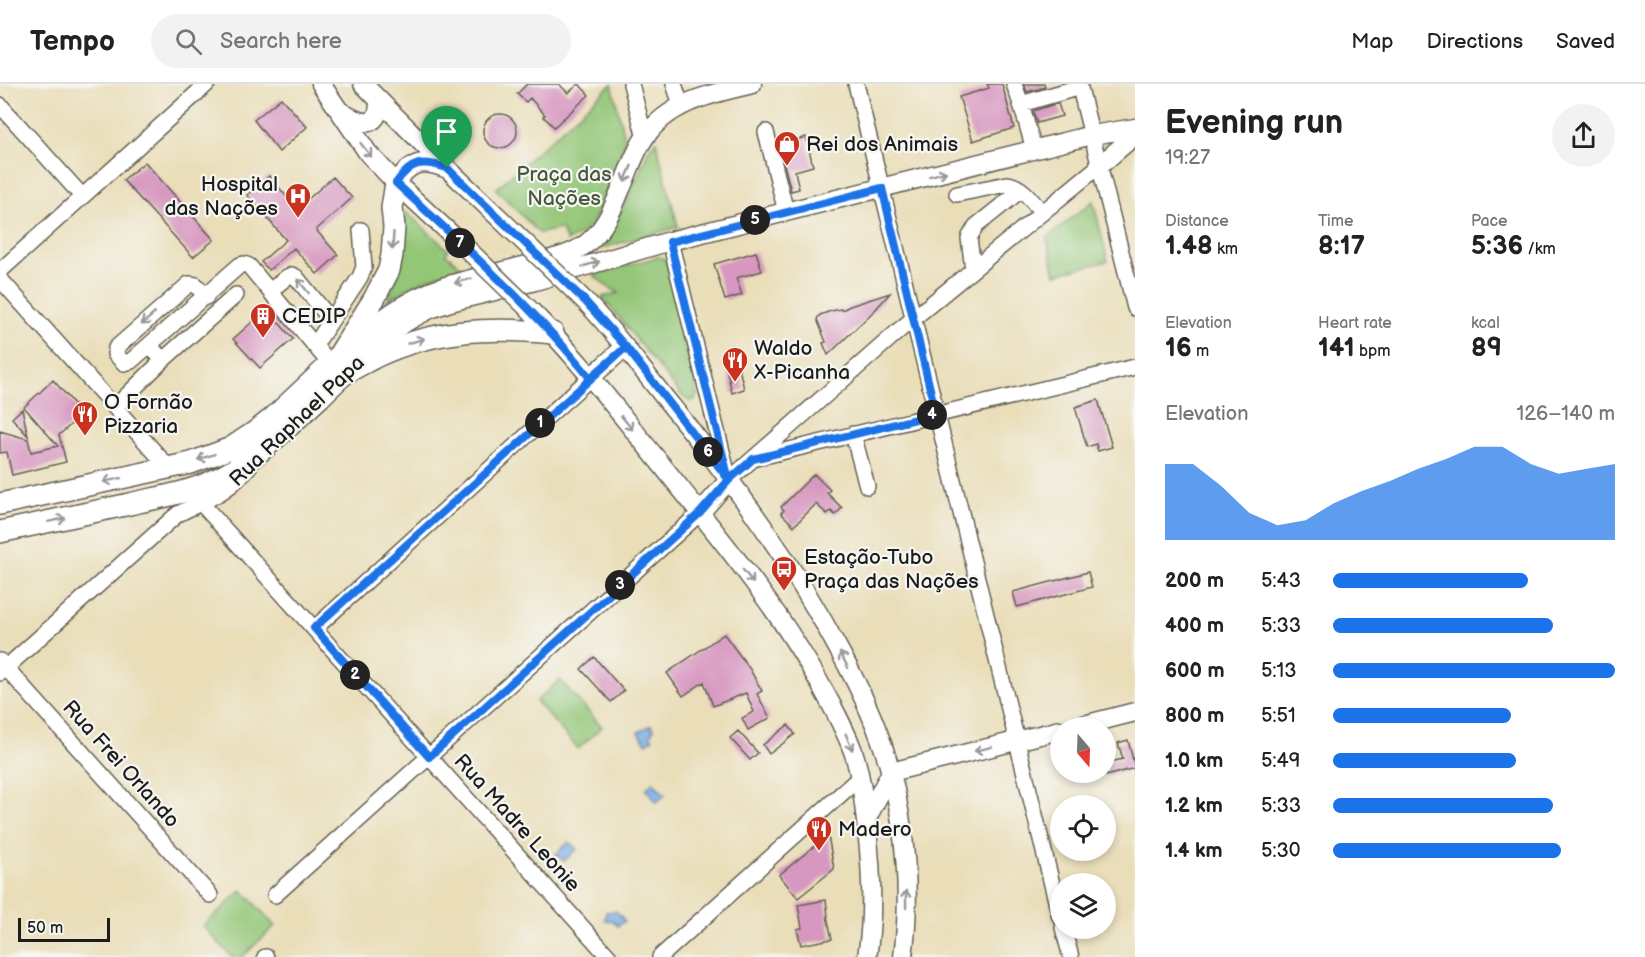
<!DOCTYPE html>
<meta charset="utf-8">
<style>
body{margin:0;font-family:"Balsamiq Sans",sans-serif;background:#f2f2f2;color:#222;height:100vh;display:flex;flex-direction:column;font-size:22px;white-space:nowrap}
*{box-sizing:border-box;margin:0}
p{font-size:20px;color:#767676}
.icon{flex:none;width:33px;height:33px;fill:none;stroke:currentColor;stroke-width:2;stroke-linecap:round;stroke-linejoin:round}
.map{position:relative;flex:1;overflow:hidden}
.sheet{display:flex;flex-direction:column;background:#fff;width:510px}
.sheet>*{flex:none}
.needle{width:39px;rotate:161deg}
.controls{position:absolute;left:1050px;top:633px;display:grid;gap:12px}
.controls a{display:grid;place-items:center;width:66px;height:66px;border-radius:50%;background:#fff;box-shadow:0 3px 9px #0003;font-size:30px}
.scale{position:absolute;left:18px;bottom:15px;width:92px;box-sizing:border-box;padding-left:6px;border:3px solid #1c1c1c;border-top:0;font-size:16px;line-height:21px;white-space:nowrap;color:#1c1c1c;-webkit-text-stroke:4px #f6f6f2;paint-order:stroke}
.pin{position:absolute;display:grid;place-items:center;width:51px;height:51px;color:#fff;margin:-62px -26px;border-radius:50% 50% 50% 0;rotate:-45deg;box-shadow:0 0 6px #0007}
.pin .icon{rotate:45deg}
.km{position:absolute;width:30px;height:30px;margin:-15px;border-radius:50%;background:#222;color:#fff;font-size:16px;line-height:30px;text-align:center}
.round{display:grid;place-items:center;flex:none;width:63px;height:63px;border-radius:32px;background:#f2f2f2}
.head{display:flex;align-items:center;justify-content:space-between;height:102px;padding:0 30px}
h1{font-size:33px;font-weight:700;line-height:45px}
.figures{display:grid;grid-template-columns:repeat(3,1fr);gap:9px;height:102px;padding:6px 30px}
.figures div{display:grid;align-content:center}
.figures b{font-size:26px;font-weight:700}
.figures small{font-size:16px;font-weight:400}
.figures p{font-size:16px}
.chart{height:168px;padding:12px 30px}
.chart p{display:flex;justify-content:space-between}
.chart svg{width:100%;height:108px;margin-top:6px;fill:#1a73e8;opacity:.7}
ul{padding:0 30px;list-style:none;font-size:20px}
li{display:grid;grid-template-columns:96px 72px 1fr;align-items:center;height:45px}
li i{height:15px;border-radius:8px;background:#1a73e8}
header{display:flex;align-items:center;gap:36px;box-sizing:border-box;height:84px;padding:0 30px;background:#fff;border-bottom:2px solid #e0e0e0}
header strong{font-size:28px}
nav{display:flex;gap:33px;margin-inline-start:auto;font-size:21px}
.search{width:420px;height:54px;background:#f2f2f2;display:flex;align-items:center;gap:15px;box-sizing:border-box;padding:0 21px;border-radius:33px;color:#767676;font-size:22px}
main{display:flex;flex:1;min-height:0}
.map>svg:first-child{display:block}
.green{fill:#93c677;stroke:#58714a;stroke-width:1.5}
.water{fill:#79ace5;stroke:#4a6480;stroke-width:1.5}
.building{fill:#d797c0}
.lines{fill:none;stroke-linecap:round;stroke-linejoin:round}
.minor-casing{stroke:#646053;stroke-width:18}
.major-casing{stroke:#646053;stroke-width:21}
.highway-casing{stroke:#646053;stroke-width:24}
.minor{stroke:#fff;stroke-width:15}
.major{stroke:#fff;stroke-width:18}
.highway{stroke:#fff;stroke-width:21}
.major-bridge-casing{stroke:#646053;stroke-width:21;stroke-linecap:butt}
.major-bridge{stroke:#fff;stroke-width:18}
.oneway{stroke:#999}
.route-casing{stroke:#fff;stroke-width:12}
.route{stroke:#1a73e8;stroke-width:8}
.labels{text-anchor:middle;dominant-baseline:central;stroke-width:4.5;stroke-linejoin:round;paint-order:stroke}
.poi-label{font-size:21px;fill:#1c1c1c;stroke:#f6f6f2;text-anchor:start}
.park-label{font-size:21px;fill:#46583c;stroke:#f6f6f2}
.street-label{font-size:21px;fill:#1c1c1c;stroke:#f6f6f2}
</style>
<header>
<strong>Tempo</strong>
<div class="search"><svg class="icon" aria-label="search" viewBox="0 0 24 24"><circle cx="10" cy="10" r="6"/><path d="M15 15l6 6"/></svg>Search here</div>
<nav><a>Map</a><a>Directions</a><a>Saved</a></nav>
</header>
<main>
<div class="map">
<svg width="1135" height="873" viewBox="0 0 1135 873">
<rect width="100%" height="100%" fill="#f6f6f2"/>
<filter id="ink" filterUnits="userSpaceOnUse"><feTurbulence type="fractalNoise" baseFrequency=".0167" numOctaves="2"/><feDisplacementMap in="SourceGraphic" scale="12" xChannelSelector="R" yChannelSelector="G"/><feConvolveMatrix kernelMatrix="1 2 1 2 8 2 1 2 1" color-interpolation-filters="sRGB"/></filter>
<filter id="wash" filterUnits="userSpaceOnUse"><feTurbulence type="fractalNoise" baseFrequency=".008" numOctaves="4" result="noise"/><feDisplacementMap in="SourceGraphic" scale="24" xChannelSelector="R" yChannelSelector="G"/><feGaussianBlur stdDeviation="1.35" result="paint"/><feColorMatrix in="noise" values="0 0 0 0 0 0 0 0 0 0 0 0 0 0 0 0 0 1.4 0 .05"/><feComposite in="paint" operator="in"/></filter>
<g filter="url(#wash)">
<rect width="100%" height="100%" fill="#eadeb9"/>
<path class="green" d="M 612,0 L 625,56 L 605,115 L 592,140 L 581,150 L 567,157 L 561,145 L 539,149 L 496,105 Z
M 656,57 L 678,143 L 591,167 C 621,140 633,101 649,65 Z
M 1093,117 L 1108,177 L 1055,190 L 1047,154 Z
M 406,128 L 448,166 L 446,170 L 462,183 C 433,192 413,200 387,217 C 396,196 405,175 405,153 C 405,145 404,137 403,129 Z
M 657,173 L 663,174 L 667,178 L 696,302 L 697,312 L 694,316 L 689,317 L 682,312 L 602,213 L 619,209 L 608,203 L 593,191 Z
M 560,596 L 602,643 L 578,665 L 536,617 Z
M 242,806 L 275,842 L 242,873 L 232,873 L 203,842 Z"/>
<path class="water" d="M 651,641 L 654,645 L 650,651 L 653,655 L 646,659 L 638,648 Z
M 653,698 L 665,711 L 657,718 L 646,705 Z
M 569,758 L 577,765 L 564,777 L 556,770 Z
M 616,827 L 625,837 L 618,842 L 613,837 L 605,836 L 606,828 Z"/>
<g id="blocks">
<path class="building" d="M 527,0 L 559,0 L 568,9 L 579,0 L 589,11 L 554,43 L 543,32 L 545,31 L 530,14 L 526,18 L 517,10 Z
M 987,0 L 1002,0 L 1014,44 L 973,57 L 959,13 L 989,4 Z
M 1024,0 L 1044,0 L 1045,3 L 1027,8 Z
M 281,14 L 307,43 L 279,68 L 254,36 Z
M 1058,19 L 1062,32 L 1037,39 L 1033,27 Z
M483 47a17 17 0 1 1 34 0a17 17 0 1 1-34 0Z
M 806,53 L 813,82 L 795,87 L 799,105 L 791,107 L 779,61 Z
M 145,78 L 214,156 L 193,173 L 123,96 Z
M 269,92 L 297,125 L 333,93 L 352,114 L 316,146 L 338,171 L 317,190 L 294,164 L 269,186 L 261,178 L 286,156 L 247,111 Z
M 756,168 L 762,187 L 736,194 L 742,211 L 725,216 L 714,180 Z
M 890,209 L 875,226 L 828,271 L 823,259 L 826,258 L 817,235 L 820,231 L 831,227 L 841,225 L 842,226 L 850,222 Z
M 267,225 L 293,255 L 260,284 L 233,255 Z
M 739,284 L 744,305 L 732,309 L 727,287 Z
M 53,296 L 83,330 L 59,351 L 66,378 L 12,391 L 7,368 L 0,369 L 0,347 L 28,355 L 31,368 L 58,362 L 24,323 Z
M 1098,316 L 1112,363 L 1098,367 L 1096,360 L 1087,363 L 1075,323 Z
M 22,325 L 28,352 L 12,334 Z
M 814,390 L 830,406 L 827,409 L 842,424 L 835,431 L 831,427 L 827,430 L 816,420 L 794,442 L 781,429 L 784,426 L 781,423 Z
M 1088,488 L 1092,503 L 1017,523 L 1013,508 Z
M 724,550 L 749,584 L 762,607 L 757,610 L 770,634 L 748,646 L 742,634 L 754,628 L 746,609 L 713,622 L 704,598 L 683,612 L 667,589 Z
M 594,573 L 624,607 L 611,618 L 581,585 Z
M 788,641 L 795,650 L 769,670 L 763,661 Z
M 738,647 L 758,669 L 750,676 L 730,654 Z
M 1128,656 L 1135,684 L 1106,692 L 1106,679 L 1123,675 L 1118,659 Z
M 828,751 L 834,785 L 798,814 L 779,791 Z
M 826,816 L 828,832 L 827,832 L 832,855 L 801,861 L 797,845 L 802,844 L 798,821 Z"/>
</g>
</g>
<g filter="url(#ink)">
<use href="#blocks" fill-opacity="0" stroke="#646053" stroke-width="1.5"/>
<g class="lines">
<g class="minor-casing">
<path id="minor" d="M 631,0 L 645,54
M 674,0 L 681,21
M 856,0 L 1060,833
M 1014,0 L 1021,20 L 1080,3
M 1079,0 L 1135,224
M 1021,20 L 1034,65
M 0,21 L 82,112
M 766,48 L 786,128
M 957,110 L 1007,100 C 1023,102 1032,117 1042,129
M 670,157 L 729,396 L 903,243 L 1099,82
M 973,185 L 969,154 L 976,142 L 1021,106
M 0,187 L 207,0
M 0,195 L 169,384
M 270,207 L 287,193 L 292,191 L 296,193 L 331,236
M 206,213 L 196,201 L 189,200 L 116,264 L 115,270 L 124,279 L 131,277 L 240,181 L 244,180 L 249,182 L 330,280
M 149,261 L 163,276 L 236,211
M 315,261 L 360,193 L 364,183 L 361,146
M 115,323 L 163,276
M 853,350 L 867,402
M 756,374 L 1135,283
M 201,419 L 609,873
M 314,545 L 590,294
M 0,577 L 210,811
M 0,589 L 172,435 L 178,430 C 207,415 229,409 250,381
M 275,811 L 700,429
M 1063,844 L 1071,873
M 265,873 L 266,873
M 660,873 L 860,693"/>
</g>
<g class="major-casing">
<path id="major" d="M 321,0 L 368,69 L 396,99 L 465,163
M 363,0 L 447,84 L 519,153
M 340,27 C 357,38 379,49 379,17
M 1099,82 L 1135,51
M 396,99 C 410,78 421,75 445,84
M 585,217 C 618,251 644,289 674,325 C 736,402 794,481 840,568 C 861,606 880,647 891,689 C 906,747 911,813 903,873
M 532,228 C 579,275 619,329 661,380 C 719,453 781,526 825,609 C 836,629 847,649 854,670 C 862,695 864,721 867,746 C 872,789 874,830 867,873
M 348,265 C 376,239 405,215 443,203 C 472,194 501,188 531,180 C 550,175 570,172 586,160 C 604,146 612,127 620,107 C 628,90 634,69 645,53 C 670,17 712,10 752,0
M 356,279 L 393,246 L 411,235 L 430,225 L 450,218 L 535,197 L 670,157 L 1092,51 L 1135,44
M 590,294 L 625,263
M 700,429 L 729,396
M 1072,644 L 1135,628
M 891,688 L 1060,646
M 866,736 L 891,688"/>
</g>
<g class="highway-casing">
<path id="highway" d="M 0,420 L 191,379 L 231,364 L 255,348 L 273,334 L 337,274 L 374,215 L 389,186 L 392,171 L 394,143 L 392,124 L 396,99
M 0,448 C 42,439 83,430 125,421 C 154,414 185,410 213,397 C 255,378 287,343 320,313 C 327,306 335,298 343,291 C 353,284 365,279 375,273 C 433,245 490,243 553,249"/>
</g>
<use href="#minor" class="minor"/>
<use href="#major" class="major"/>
<use href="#highway" class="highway"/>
<g class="major-bridge-casing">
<path id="major-bridge" d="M 519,153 L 585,217
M 465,163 L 532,228"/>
</g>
<use href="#major-bridge" class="major-bridge"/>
</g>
<defs><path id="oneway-shaft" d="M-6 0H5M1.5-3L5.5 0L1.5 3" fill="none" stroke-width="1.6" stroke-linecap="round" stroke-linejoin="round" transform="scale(1.5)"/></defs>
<g class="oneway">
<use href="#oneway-shaft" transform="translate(366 66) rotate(52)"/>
<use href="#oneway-shaft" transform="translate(628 90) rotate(113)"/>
<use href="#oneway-shaft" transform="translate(938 90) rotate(-14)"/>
<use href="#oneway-shaft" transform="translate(393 157) rotate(93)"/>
<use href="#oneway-shaft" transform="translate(591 180) rotate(-16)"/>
<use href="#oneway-shaft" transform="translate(463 197) rotate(165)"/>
<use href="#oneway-shaft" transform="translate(303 202) rotate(-129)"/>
<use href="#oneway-shaft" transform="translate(148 235) rotate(139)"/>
<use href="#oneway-shaft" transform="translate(416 257) rotate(-17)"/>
<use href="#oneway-shaft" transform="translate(627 339) rotate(51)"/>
<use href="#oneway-shaft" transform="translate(206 373) rotate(161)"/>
<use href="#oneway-shaft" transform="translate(112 396) rotate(168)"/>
<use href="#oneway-shaft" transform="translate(57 436) rotate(-12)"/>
<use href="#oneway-shaft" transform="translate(748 492) rotate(52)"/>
<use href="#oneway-shaft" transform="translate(844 576) rotate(-118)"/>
<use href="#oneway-shaft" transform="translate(849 658) rotate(68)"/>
<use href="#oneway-shaft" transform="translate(983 665) rotate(166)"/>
<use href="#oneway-shaft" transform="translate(906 815) rotate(-91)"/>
</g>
</g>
<g class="lines" filter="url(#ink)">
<g class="route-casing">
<path id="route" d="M 447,84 L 585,217 L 626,263 L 314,544 L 429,673 L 700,429 L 729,396 L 753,375 L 936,330 L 882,104 L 670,158 L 729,396 L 626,263 L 590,294 C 532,222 463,161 396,99 C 411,77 422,76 447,84"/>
</g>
<use href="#route" class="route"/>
</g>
<defs>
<g id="shop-pin" transform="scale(1.35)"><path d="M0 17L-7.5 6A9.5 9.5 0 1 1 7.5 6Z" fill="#c8321e" stroke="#f6f6f2"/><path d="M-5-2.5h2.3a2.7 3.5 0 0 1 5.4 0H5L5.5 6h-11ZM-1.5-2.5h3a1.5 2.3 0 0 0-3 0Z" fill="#fff"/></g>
<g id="hospital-pin" transform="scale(1.35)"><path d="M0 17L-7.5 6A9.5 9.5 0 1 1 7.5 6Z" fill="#c8321e" stroke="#f6f6f2"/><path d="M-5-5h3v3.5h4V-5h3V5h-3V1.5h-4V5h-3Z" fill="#fff"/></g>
<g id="building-pin" transform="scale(1.35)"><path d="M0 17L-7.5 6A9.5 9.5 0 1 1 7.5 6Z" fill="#c8321e" stroke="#f6f6f2"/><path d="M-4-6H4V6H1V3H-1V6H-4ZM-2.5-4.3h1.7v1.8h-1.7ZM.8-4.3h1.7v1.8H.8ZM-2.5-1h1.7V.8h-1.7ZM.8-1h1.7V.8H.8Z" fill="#fff"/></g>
<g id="restaurant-pin" transform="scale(1.35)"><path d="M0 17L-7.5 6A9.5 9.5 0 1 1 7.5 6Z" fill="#c8321e" stroke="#f6f6f2"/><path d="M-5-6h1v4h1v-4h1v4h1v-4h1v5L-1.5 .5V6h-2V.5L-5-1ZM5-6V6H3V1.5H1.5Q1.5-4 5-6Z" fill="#fff"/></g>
<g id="bus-pin" transform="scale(1.35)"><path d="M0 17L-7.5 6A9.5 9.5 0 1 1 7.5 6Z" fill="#c8321e" stroke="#f6f6f2"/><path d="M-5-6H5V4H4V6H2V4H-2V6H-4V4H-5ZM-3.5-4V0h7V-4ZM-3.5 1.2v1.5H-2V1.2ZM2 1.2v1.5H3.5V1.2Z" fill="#fff"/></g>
</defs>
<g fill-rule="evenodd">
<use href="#shop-pin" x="787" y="60"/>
<use href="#hospital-pin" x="298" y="112"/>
<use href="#building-pin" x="263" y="232"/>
<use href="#restaurant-pin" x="735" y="276"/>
<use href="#restaurant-pin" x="85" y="330"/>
<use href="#bus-pin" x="784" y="485"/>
<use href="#restaurant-pin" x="819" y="745"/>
</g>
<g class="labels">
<g class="poi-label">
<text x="806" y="60">Rei dos Animais</text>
<text x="278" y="100" text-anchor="end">Hospital<tspan x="278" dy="24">das Nações</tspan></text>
<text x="282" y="232">CEDIP</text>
<text x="754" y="264">Waldo<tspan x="754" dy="24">X-Picanha</tspan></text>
<text x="104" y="318">O Fornão<tspan x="104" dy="24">Pizzaria</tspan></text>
<text x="804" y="473">Estação-Tubo<tspan x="804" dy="24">Praça das Nações</tspan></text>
<text x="838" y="745">Madero</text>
</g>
<g class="park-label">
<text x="564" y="90">Praça das<tspan x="564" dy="24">Nações</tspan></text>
</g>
<g class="street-label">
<text transform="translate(297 337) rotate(-44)">Rua Raphael Papa</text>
<text transform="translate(121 680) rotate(48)">Rua Frei Orlando</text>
<text transform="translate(517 739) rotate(48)">Rua Madre Leonie</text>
</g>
</g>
</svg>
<div class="controls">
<a><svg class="needle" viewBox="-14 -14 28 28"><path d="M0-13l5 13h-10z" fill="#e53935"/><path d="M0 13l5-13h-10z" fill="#767676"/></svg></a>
<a><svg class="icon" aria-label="locate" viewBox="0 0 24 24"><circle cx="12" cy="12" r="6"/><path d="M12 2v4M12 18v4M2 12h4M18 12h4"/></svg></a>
<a><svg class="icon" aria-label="layers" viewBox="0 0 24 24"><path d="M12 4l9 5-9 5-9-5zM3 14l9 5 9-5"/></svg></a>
</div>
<div class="scale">50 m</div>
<div class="pin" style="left:447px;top:84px;background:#1e9e55"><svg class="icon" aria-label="arrive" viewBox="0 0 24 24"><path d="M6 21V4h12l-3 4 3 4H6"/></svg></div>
<b class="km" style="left:540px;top:339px">1</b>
<b class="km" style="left:355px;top:591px">2</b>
<b class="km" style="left:620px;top:501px">3</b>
<b class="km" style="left:932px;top:331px">4</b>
<b class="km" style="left:755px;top:136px">5</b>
<b class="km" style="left:708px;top:368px">6</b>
<b class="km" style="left:460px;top:159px">7</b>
</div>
<section class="sheet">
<div class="head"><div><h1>Evening run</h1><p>19:27</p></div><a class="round"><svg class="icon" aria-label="share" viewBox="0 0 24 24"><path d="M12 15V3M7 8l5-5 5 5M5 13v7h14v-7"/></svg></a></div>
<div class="figures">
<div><p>Distance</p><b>1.48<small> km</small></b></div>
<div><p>Time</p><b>8:17</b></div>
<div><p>Pace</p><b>5:36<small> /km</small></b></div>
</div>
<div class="figures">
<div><p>Elevation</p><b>16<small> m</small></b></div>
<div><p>Heart rate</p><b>141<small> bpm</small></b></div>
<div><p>kcal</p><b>89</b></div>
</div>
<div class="chart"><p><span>Elevation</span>126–140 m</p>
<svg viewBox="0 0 160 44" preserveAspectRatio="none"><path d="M0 44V13L10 13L20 22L30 33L40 38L50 36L60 29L70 24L80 20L90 15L100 11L110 6L120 6L130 13L140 17L150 15L160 13V44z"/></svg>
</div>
<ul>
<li><b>200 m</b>5:43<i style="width:69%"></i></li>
<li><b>400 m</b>5:33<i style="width:78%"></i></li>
<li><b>600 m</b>5:13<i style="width:100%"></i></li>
<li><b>800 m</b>5:51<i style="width:63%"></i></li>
<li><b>1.0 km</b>5:49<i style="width:65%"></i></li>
<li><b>1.2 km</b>5:33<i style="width:78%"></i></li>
<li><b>1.4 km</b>5:30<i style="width:81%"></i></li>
</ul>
</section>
</main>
